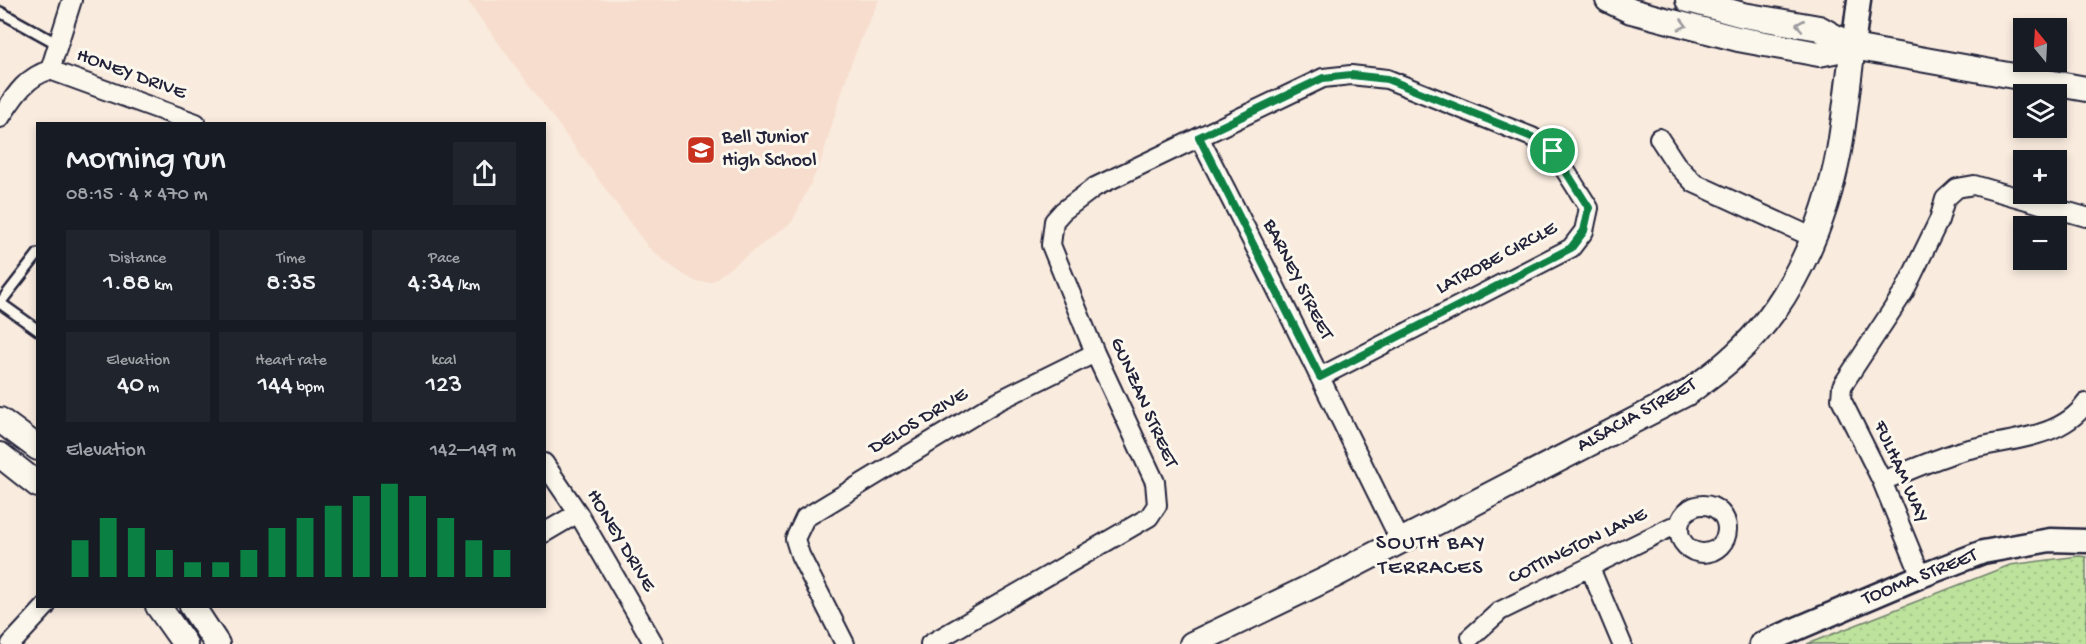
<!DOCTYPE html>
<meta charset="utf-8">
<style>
body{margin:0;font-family:"Gochi Hand",sans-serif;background:#20242c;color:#f1f3f6;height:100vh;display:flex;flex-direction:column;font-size:22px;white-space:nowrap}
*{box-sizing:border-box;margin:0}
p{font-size:20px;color:#9ea1a6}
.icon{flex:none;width:33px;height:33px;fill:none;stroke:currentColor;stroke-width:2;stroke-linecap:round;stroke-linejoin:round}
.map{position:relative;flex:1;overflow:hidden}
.details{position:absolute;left:36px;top:122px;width:510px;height:486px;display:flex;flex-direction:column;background:#171b24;border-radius:0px;box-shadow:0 3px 9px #0003}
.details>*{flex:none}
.needle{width:39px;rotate:342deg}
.controls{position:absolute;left:2013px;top:18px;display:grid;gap:12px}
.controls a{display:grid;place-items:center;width:54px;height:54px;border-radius:0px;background:#171b24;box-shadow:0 3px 9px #0003;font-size:30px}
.pin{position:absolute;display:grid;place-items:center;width:51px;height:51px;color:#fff;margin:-26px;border:3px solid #fff;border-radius:50%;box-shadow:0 2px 6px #0007}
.round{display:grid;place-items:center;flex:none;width:63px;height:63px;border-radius:0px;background:#20242c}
.head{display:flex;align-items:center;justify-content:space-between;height:102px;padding:0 30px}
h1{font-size:33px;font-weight:600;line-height:45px}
.figures{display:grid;grid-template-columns:repeat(3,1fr);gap:9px;height:102px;padding:6px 30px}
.figures div{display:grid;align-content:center;border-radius:0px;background:#20242c;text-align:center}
.figures b{font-size:26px;font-weight:600}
.figures small{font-size:16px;font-weight:400}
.figures p{font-size:16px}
.chart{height:168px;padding:12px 30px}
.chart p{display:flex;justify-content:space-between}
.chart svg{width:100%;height:108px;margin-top:6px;stroke:#0b8043;stroke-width:6}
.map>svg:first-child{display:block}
.built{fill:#f7ddcd}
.park{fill:url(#park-dots);stroke:#70826c;stroke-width:1.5}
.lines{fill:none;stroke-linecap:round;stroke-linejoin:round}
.service-casing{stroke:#22223b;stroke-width:14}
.minor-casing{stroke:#22223b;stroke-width:22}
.tertiary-casing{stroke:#22223b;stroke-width:27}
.secondary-casing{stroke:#22223b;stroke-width:28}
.service{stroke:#fbf7ec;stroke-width:9}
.minor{stroke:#fbf7ec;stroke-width:18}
.tertiary{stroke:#fbf7ec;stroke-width:22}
.secondary{stroke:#fbf7ec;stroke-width:24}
.oneway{stroke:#99979c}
.route-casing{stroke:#fff;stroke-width:12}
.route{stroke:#0b8043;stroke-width:8}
.labels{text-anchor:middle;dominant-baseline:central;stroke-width:6;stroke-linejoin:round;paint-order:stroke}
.street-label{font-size:20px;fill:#22223b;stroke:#fbf7ec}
.poi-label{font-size:20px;fill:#22223b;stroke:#fbf7ec;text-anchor:start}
.quarter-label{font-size:22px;letter-spacing:1.5px;fill:#22223b;stroke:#fbf7ec}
</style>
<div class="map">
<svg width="2086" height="644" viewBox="0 0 2086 644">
<defs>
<pattern id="park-dots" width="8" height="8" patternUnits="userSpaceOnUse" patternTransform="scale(1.5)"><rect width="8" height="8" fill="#bde29c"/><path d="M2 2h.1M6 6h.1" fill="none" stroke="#a2c287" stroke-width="1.8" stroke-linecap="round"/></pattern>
</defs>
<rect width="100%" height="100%" fill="#f9ebde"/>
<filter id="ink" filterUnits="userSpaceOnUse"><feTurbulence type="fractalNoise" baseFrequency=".0167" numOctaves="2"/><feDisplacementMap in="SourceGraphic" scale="12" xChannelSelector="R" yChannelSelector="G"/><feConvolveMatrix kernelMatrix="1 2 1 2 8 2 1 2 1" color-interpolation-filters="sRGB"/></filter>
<g filter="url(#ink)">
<path class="built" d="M 467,0 L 879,0 L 864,32 L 849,69 L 820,164 L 792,222 L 711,282 L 697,282 L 686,276 L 667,263 L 648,247 Z"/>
<path class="park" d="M 2079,556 L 2086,557 L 2086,644 L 1807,644 L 2010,565 Z"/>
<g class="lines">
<g class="service-casing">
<path id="service" d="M 0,12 L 58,44
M 0,303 L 38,254
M 0,303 L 38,330"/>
</g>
<g class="minor-casing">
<path id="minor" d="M 50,70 L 196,123
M 50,70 L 72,0
M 0,118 C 14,97 25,77 50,70
M 1199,137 L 1270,276 L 1400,540
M 1659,138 L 1676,164 L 1694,183 L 1812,237
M 544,463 L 578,513 L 654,644
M 1882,481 C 1906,472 1930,461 1955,453 C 1997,439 2059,442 2086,403
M1679 529a24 24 0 1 1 48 0a24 24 0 1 1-48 0Z
M 544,533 L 578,513
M 1590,568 L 1622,644
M 1921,576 L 1882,481 L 1841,399 L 1842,386 L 1904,292 L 1939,220 L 1945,199 L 1957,188 L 1974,185 L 2086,217
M 1471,637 L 1500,611 L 1671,527 L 1679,528
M 11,644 L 46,606
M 845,644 L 800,555 L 795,539 L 805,518 L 996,402 L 1095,353
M 930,644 L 1149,517 L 1157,505 L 1155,482 L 1095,353 L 1051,245 L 1054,221 L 1063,211 L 1095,187 L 1323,78 L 1351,75 L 1387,79 L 1532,137 L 1553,151 L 1589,208 L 1584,231 L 1571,248 L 1320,377"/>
</g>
<g class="tertiary-casing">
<path id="tertiary" d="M 1853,47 L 1859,0
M 1761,644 L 1921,576 L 1983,552 L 2050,540 L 2086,541"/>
</g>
<g class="secondary-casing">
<path id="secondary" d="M 1608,0 L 1631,11 L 1738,39 L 1819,54 L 1853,47
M 1688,0 L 1743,15 L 1819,28 L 1853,47 L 2086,89
M 0,420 L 38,448
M 0,455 L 38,485
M 158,606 L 185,644
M 192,606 L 217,644
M 1192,644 L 1331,577 L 1689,392 C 1704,380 1721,369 1735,355 C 1791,304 1825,225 1839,151 C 1845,117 1848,82 1853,47"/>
</g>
<use href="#service" class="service"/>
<use href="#minor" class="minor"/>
<use href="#tertiary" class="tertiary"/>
<use href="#secondary" class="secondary"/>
</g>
<defs><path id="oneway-chevron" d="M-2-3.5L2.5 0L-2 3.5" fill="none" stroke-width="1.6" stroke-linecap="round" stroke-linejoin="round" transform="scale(1.5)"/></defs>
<g class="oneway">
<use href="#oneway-chevron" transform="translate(1683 25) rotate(15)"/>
<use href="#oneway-chevron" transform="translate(1800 25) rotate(-170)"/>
</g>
</g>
<g class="lines" filter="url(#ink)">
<g class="route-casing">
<path id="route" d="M 1351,75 L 1387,79 L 1532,137 L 1553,151 L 1589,208 L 1584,231 L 1571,248 L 1320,377 L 1199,137 L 1323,78 Z"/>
</g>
<use href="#route" class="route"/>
</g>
<defs>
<g id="school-square" transform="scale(1.5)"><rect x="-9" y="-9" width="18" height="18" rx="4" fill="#c8321e" stroke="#fbf7ec"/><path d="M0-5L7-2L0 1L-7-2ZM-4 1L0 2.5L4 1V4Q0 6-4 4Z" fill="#fff"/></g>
</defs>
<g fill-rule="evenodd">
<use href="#school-square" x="701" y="150"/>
</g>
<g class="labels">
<g class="street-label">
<text transform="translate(131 75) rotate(20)">HONEY DRIVE</text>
<text transform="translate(1497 259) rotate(-28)">LATROBE CIRCLE</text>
<text transform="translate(1297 280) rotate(63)">BARNEY STREET</text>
<text transform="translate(1143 403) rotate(66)">GUNZAN STREET</text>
<text transform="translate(1637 416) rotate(-29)">ALSACIA STREET</text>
<text transform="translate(919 422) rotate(-31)">DELOS DRIVE</text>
<text transform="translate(1900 472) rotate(66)">FULHAM WAY</text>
<text transform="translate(620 541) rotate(59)">HONEY DRIVE</text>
<text transform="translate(1578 547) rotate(-26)">COTTINGTON LANE</text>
<text transform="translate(1920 578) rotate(-22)">TOOMA STREET</text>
</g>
<g class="poi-label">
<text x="722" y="138">Bell Junior<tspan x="722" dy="23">High School</tspan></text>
</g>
<g class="quarter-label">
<text x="1431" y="544">SOUTH BAY<tspan x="1431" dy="25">TERRACES</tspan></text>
</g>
</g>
</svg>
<div class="controls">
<a><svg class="needle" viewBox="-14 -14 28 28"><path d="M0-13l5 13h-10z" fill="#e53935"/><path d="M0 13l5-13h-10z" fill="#9ea1a6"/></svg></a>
<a><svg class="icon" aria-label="layers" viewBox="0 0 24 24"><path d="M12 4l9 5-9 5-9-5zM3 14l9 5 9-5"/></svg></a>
<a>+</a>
<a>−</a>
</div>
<div class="pin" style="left:1553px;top:151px;background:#1e9e55"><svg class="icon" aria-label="arrive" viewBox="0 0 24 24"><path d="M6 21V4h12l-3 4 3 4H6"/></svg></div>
<section class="details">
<div class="head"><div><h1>Morning run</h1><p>08:15 · 4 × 470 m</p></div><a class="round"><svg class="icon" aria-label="share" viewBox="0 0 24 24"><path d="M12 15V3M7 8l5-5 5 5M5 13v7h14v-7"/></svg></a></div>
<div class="figures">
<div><p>Distance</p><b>1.88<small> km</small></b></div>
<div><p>Time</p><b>8:35</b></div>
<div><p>Pace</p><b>4:34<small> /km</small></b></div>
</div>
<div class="figures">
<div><p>Elevation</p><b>40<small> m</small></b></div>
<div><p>Heart rate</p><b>144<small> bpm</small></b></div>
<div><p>kcal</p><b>123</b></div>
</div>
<div class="chart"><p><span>Elevation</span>142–149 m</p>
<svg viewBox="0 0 160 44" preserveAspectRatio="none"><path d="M5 44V29M15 44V20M25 44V24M35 44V33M45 44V38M55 44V38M65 44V33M75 44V24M85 44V20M95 44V15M105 44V11M115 44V6M125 44V11M135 44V20M145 44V29M155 44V33"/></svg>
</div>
</section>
</div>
